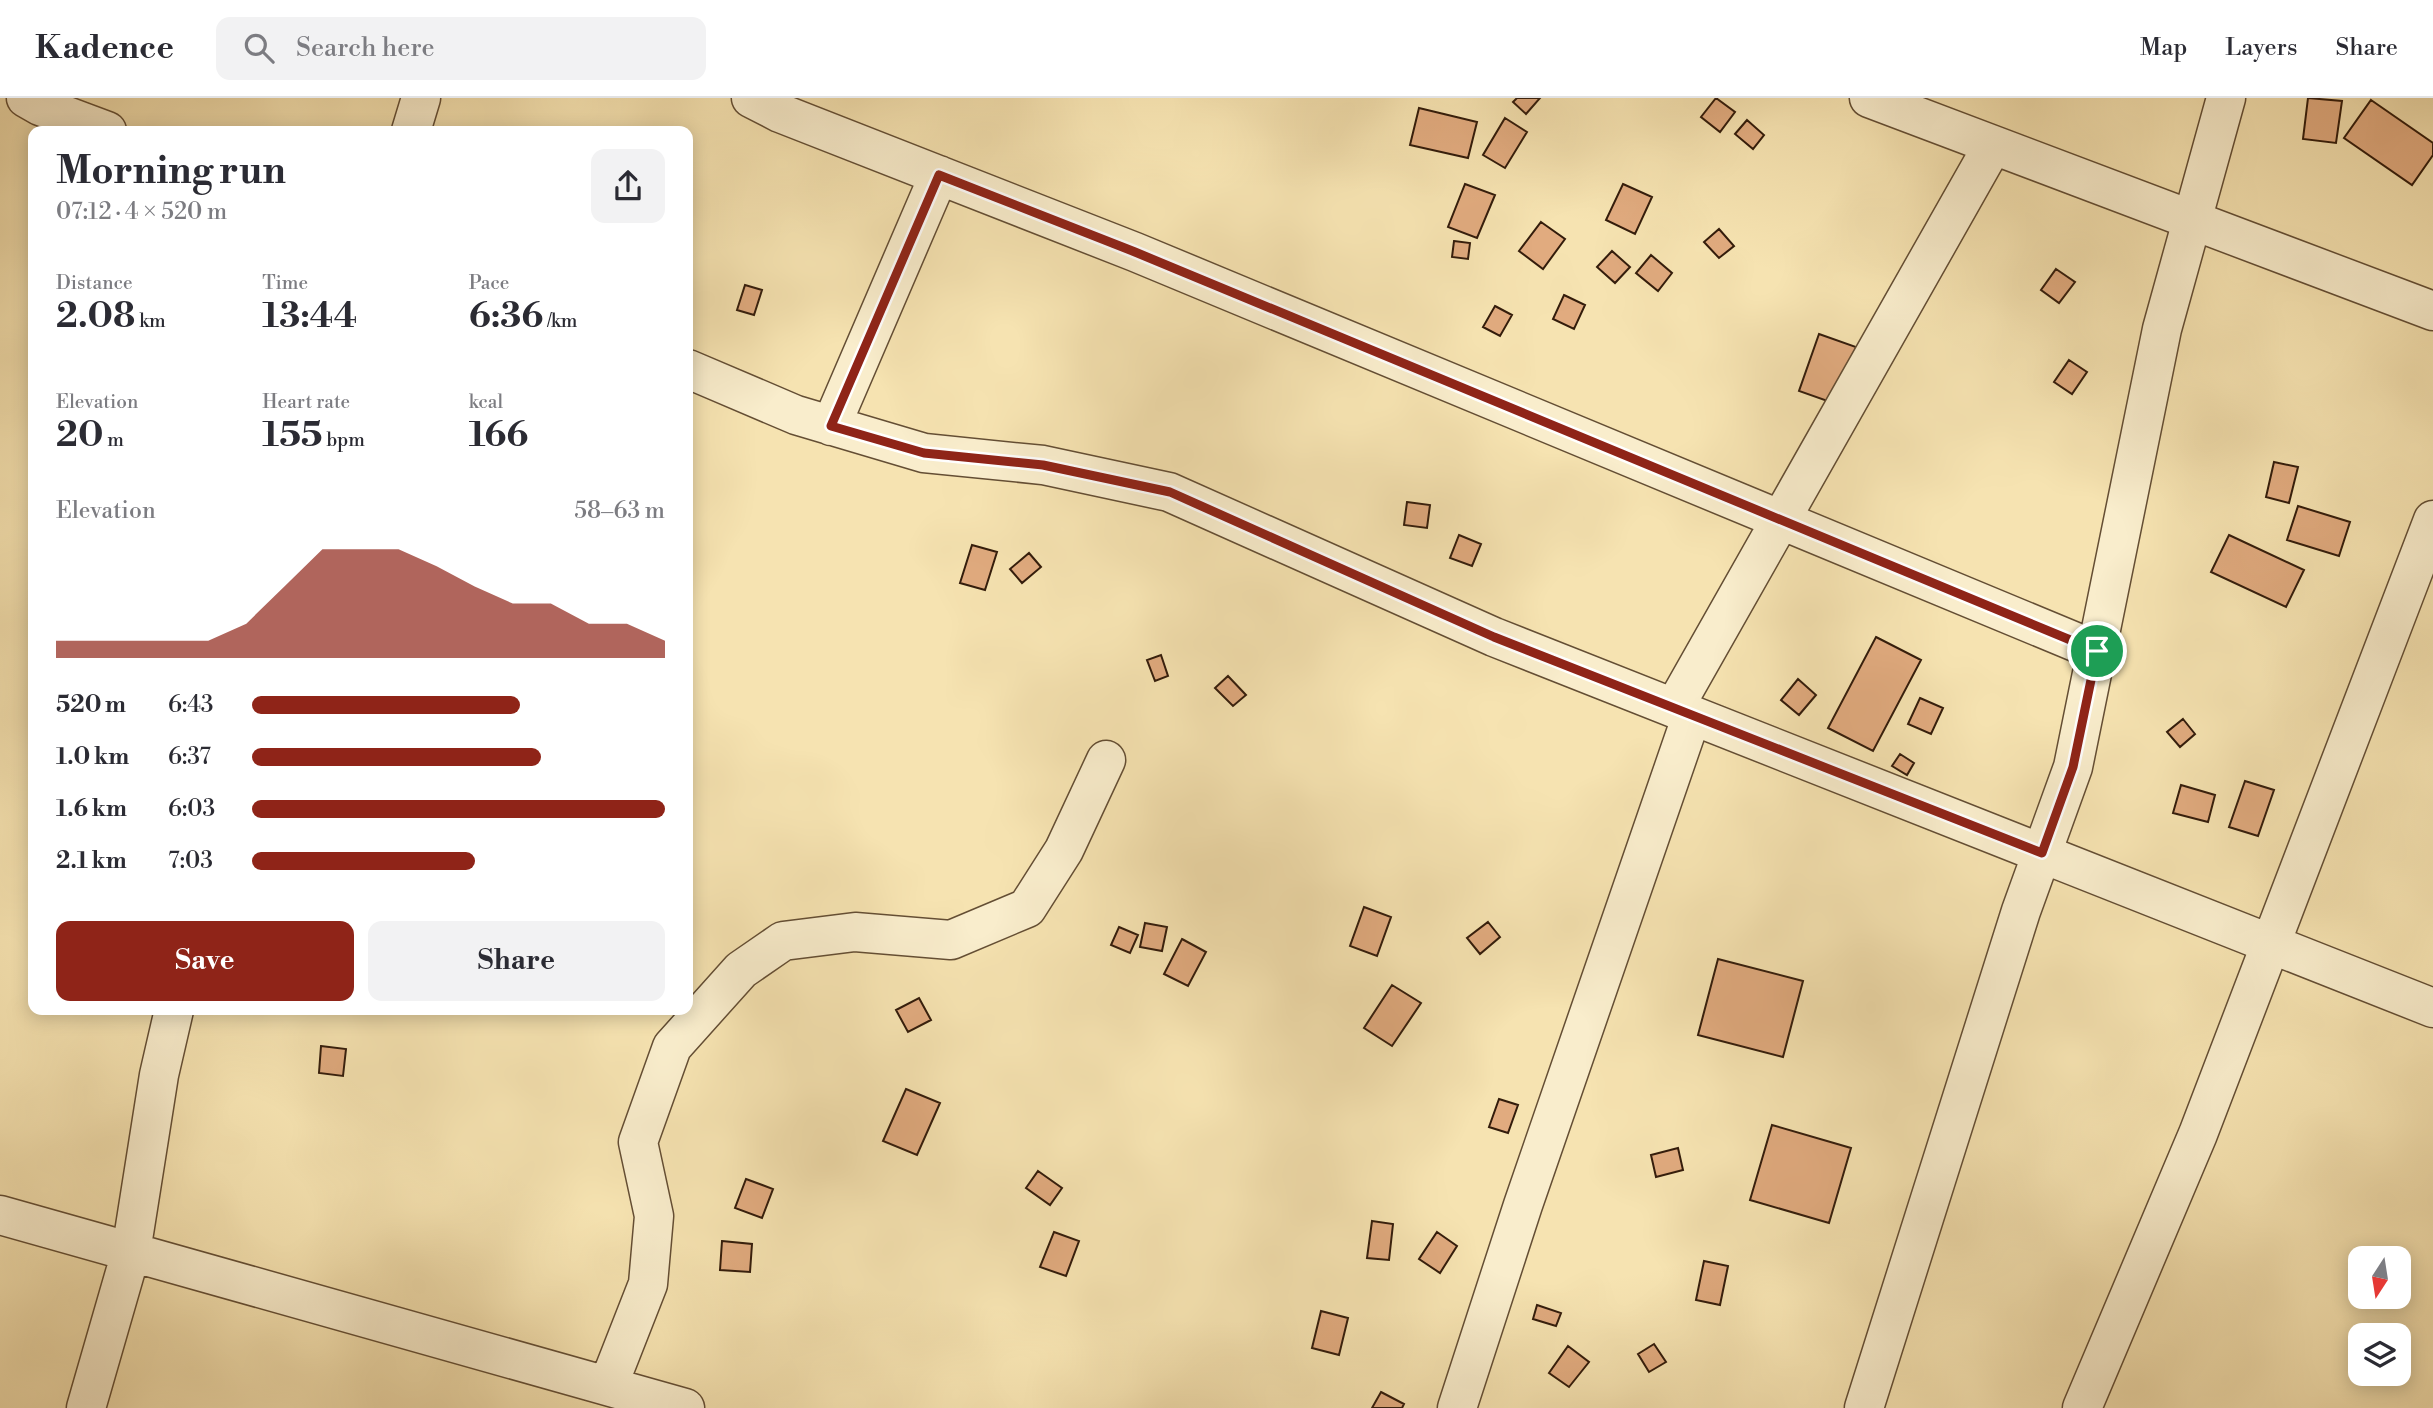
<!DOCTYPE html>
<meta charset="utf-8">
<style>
body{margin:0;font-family:"Libre Bodoni",serif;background:#f2f2f3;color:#2b2b33;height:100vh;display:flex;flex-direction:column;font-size:26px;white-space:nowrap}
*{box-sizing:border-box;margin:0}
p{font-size:23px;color:#7c7c81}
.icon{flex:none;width:38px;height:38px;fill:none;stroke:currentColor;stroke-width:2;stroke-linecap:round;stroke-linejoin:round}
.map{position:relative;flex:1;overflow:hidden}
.side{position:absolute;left:28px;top:28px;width:665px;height:889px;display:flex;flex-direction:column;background:#fff;border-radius:14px;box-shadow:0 4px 18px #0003}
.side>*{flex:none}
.needle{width:46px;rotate:192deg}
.buttons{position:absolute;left:2348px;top:1148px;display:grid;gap:14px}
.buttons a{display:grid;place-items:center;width:63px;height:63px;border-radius:14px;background:#fff;box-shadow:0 4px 18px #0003;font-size:35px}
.pin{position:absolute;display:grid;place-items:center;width:60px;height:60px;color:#fff;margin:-30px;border:4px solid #fff;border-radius:50%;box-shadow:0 2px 7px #0007}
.round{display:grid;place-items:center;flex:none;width:74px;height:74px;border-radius:14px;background:#f2f2f3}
.headline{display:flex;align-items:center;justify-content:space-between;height:119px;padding:0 28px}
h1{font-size:38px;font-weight:700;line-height:52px}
.stats{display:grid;grid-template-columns:repeat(3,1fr);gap:10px;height:119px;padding:7px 28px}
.stats div{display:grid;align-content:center}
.stats b{font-size:35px;font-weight:700}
.stats small{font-size:19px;font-weight:400}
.stats p{font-size:19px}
.chart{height:196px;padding:14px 28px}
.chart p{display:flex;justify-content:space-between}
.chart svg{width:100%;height:126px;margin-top:7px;fill:#8f2418;opacity:.7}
.action{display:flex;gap:14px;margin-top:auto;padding:14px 28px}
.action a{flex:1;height:80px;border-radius:14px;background:#8f2418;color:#fff;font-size:28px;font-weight:700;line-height:80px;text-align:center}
.action a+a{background:#f2f2f3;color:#2b2b33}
ul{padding:0 28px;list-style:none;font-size:23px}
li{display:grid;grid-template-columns:112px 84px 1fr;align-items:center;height:52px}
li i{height:18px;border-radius:9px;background:#8f2418}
header{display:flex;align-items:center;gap:42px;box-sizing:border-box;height:98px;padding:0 35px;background:#fff;border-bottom:2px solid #e1e1e2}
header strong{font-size:33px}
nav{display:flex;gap:38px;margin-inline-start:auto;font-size:24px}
.search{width:490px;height:63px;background:#f2f2f3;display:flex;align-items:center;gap:18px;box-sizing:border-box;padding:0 24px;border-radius:14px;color:#7c7c81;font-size:26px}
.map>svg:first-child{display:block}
.building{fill:#e1ab7f;stroke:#331c0b;stroke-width:2}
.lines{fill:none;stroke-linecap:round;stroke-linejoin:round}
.minor-casing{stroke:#644e34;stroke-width:41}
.minor{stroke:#f9edcc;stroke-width:38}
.route-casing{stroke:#fff;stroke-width:14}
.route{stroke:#8f2418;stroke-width:9}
</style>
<header>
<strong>Kadence</strong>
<div class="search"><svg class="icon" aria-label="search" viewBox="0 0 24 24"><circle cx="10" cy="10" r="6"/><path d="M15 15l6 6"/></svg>Search here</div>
<nav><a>Map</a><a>Layers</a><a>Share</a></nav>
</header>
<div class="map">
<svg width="2433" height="1310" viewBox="0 0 2433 1310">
<rect width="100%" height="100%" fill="#f6e3b1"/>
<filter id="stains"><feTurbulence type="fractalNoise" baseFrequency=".00286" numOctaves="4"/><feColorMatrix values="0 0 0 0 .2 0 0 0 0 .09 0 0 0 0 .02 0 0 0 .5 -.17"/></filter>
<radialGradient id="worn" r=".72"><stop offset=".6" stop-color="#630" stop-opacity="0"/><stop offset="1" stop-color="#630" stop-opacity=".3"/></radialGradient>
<path class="building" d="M 1517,0 L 1540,0 L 1526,16 L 1513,4 Z
M 1716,0 L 1735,14 L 1720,34 L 1701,19 Z
M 2308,0 L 2342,3 L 2336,45 L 2303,41 Z
M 2371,2 L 2433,45 L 2433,57 L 2412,87 L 2344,40 Z
M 1419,10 L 1477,24 L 1468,60 L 1410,47 Z
M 1505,20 L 1527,34 L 1505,70 L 1483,57 Z
M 1747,22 L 1764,37 L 1753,51 L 1735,36 Z
M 1465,86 L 1495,97 L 1477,140 L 1448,129 Z
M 1623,86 L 1652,99 L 1635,136 L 1606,122 Z
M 1541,124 L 1565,141 L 1543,171 L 1519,153 Z
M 1719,131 L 1734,148 L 1719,160 L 1704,144 Z
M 1454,143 L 1470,145 L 1468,161 L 1452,159 Z
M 1612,153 L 1630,169 L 1615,185 L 1597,169 Z
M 1651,157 L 1672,175 L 1658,193 L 1636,175 Z
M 2056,171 L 2075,184 L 2059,205 L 2041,192 Z
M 745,187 L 762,192 L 754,217 L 737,212 Z
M 1564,197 L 1585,207 L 1574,231 L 1553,221 Z
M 1495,208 L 1512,217 L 1500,238 L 1483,229 Z
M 1819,236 L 1856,249 L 1836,306 L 1799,293 Z
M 2069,262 L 2087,274 L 2072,296 L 2054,284 Z
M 2274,364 L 2298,369 L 2289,405 L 2266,399 Z
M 1407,404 L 1430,407 L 1427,430 L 1404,427 Z
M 2298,408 L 2350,424 L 2339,458 L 2287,442 Z
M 1459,437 L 1481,446 L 1472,468 L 1450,460 Z
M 2229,437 L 2304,472 L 2286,509 L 2211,474 Z
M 972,447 L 997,454 L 985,492 L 960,485 Z
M 1029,455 L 1041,469 L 1022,485 L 1010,471 Z
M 1876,539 L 1921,562 L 1873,653 L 1828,630 Z
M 1161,557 L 1168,578 L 1155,583 L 1147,562 Z
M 1228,578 L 1246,597 L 1233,608 L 1215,590 Z
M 1798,581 L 1816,597 L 1799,617 L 1781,602 Z
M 1920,600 L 1943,610 L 1931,636 L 1908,626 Z
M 2183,621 L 2195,636 L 2180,649 L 2167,634 Z
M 1900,656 L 1914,665 L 1907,677 L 1892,668 Z
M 2245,683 L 2274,692 L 2258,738 L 2229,729 Z
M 2181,687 L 2215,697 L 2208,724 L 2173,715 Z
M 1364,809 L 1391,819 L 1377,858 L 1350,848 Z
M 1488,824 L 1500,839 L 1480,856 L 1467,840 Z
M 1145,825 L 1167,829 L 1162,853 L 1140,849 Z
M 1119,829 L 1138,837 L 1130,855 L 1111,847 Z
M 1182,841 L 1206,854 L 1188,888 L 1164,876 Z
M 1718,861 L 1803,883 L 1783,959 L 1698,937 Z
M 1392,887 L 1421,905 L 1392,948 L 1364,930 Z
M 919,900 L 931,922 L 908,934 L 896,912 Z
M 321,948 L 346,951 L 343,978 L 319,975 Z
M 906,991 L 940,1005 L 917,1057 L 883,1043 Z
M 1499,1001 L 1518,1007 L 1508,1035 L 1489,1029 Z
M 1772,1027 L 1851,1050 L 1829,1125 L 1750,1102 Z
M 1678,1050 L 1683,1072 L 1656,1079 L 1651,1057 Z
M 1038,1073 L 1062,1090 L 1050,1107 L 1026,1090 Z
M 746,1081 L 773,1091 L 762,1120 L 735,1110 Z
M 1372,1123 L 1393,1126 L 1389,1162 L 1367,1160 Z
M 1054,1134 L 1079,1143 L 1066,1178 L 1040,1169 Z
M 1437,1134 L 1457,1148 L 1440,1175 L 1419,1161 Z
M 722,1143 L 752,1146 L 750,1174 L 720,1172 Z
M 1704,1163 L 1728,1168 L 1720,1207 L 1696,1202 Z
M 1537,1207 L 1561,1215 L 1556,1228 L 1533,1221 Z
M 1321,1213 L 1348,1220 L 1339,1257 L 1312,1250 Z
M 1654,1246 L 1666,1264 L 1649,1274 L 1638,1256 Z
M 1568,1248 L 1589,1264 L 1569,1289 L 1549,1275 Z
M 1381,1294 L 1404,1306 L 1402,1310 L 1372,1310 Z"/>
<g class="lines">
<g class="minor-casing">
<path id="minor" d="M 26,0 L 40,8 L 107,33
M 751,0 L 780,15 L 1135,154 L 2097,553
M 1869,0 L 2433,213
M 411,33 L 421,0
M 688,271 L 796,317 L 924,355 L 1043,367 L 1169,394 L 1494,539 L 2433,910
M 831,328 L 939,77
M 1674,610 L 1993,47
M 0,1117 L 685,1310
M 608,1288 L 648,1186 L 654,1118 L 638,1044 L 672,949 L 741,872 L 783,843 L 855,834 L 951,842 L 1027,810 L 1064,752 L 1106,662
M 86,1310 L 131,1154 L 159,977 L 174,912
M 1457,1310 L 1523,1107 L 1692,617
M 1864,1310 L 2021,813 L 2073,669 L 2162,231 L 2226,0
M 2082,1310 L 2198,1036 L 2433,422"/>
</g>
<use href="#minor" class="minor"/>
</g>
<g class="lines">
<g class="route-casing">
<path id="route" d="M 939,77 L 1135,154 L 2097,553 L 2073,669 L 2042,755 L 1494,539 L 1170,394 L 1043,367 L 924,355 L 831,328 Z"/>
</g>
<use href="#route" class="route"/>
</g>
<rect width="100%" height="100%" filter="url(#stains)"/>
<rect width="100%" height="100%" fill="url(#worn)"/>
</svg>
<div class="buttons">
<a><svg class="needle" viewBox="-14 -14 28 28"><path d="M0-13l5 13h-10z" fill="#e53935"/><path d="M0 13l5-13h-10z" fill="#7c7c81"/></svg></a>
<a><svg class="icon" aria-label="layers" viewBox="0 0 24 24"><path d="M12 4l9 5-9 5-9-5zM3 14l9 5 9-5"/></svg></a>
</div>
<div class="pin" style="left:2097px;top:553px;background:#1e9e55"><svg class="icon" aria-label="arrive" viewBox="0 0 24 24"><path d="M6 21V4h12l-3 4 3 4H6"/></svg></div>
<section class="side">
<div class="headline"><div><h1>Morning run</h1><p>07:12 · 4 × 520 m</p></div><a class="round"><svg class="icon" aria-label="share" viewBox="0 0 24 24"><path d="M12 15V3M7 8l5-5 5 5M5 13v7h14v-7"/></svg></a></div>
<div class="stats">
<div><p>Distance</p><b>2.08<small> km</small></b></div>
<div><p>Time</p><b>13:44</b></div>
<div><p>Pace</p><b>6:36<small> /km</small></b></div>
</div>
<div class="stats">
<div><p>Elevation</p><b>20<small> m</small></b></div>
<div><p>Heart rate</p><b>155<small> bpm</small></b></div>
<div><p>kcal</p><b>166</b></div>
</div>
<div class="chart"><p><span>Elevation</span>58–63 m</p>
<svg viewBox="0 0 160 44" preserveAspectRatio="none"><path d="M0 44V38L10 38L20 38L30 38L40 38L50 32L60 19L70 6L80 6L90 6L100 12L110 19L120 25L130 25L140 32L150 32L160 38V44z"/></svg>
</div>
<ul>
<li><b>520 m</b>6:43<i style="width:65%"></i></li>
<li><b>1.0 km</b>6:37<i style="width:70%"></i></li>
<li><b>1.6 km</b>6:03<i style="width:100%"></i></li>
<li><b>2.1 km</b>7:03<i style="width:54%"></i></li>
</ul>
<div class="action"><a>Save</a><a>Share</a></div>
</section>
</div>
